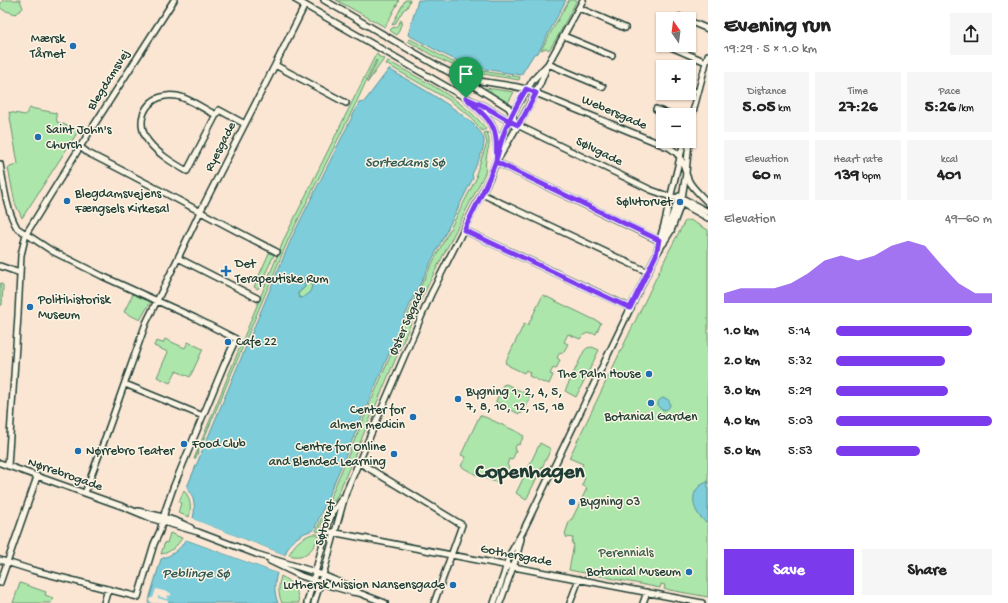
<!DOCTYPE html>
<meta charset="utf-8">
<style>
body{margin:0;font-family:"Gochi Hand",sans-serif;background:#f6f6f6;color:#222;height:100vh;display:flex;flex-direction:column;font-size:15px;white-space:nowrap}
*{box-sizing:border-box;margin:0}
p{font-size:13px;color:#767676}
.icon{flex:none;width:22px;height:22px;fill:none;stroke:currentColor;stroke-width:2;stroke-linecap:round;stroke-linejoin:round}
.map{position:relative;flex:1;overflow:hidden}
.side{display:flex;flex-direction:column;background:#fff;width:300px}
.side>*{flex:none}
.needle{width:26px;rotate:346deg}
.buttons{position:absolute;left:656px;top:12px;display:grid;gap:8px}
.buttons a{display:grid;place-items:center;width:40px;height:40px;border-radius:0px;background:#fff;box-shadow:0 1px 3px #0004;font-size:20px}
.pin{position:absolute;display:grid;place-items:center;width:34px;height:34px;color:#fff;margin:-41px -17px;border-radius:50% 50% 50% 0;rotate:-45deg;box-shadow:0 0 4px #0007}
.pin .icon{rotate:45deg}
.round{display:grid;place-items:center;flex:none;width:42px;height:42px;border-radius:0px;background:#f6f6f6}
.overview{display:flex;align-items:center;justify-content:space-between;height:68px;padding:0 16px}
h1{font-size:22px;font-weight:700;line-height:30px}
.stats{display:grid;grid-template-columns:repeat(3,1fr);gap:6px;height:68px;padding:4px 16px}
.stats div{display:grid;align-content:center;border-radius:0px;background:#f6f6f6;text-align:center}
.stats b{font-size:17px;font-weight:700}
.stats small{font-size:11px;font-weight:400}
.stats p{font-size:11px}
.chart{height:112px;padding:8px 16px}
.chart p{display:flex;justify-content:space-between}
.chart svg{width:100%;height:72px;margin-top:4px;fill:#7c3aed;opacity:.7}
.button{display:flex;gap:8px;margin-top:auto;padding:8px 16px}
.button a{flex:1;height:46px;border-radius:0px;background:#7c3aed;color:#fff;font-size:16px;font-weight:700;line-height:46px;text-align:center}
.button a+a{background:#f6f6f6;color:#222}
ul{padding:0 16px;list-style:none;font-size:13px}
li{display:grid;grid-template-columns:64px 48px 1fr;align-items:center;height:30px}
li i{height:10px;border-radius:5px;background:#7c3aed}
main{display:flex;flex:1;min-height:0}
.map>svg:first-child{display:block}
.green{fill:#ade6aa;stroke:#66926f}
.water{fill:#7ecdda;stroke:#589398;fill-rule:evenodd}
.pier{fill:#fbe6d4}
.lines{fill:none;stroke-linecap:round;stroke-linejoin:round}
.minor-casing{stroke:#1f3d34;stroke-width:8}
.minor{stroke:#fcf5e5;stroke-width:5}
.route-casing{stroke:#fff;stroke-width:8}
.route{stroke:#7c3aed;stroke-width:5}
.poi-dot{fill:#1f6fb2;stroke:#fcf5e5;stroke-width:1.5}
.labels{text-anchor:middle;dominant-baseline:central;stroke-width:3;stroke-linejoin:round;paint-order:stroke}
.poi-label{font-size:13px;fill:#1f3d34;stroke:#fcf5e5;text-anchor:start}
.street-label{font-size:13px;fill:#1f3d34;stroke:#fcf5e5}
.park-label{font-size:13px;fill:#3b5f4c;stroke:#fcf5e5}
.water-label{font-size:14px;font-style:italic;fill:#325a55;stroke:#fcf5e5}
.town-label{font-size:21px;font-weight:bold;fill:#1f3d34;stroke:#fcf5e5}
</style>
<main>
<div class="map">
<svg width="708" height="603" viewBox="0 0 708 603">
<rect width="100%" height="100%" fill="#fbe6d4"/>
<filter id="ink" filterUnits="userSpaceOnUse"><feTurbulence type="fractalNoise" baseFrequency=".025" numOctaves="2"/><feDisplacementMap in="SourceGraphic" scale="8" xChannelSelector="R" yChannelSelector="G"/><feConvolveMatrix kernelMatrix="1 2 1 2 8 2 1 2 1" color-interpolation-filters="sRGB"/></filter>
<g filter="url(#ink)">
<path class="green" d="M 3,0 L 20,0 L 23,8 L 22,9 L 16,14 L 3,10 L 0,7 L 0,5 Z
M 336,0 L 398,0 L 399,1 L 385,27 Z
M 405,0 L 410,0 L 407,8 L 404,9 L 395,24 L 392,25 Z
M 569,0 L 577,0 L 558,36 L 549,50 L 546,48 L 541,50 Z
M 401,20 L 402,22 L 397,35 L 392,32 L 390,30 L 392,28 L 396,27 Z
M 410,39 C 428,48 446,60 465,67 C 482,72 502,74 520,77 L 519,80 C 497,76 475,74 455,66 C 439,60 423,50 408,41 Z
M 376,54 L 378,55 L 378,56 L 384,59 L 367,83 L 377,61 L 376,60 L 357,101 L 289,238 L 197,455 L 195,459 L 194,459 L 285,237 Z
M 388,61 C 421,80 463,98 486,129 L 482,131 L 470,116 L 449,100 L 386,64 Z
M 485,88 L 514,92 L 508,103 L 484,89 Z
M 30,108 L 56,113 L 57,122 L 79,130 L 22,218 L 15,203 L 8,168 L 18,164 L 9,112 L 25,115 Z
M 487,132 C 492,145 487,148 486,160 C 485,164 486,168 485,173 L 422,297 L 338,494 L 322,522 L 319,532 L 316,531 L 417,293 L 477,177 L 476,174 L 487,143 L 484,133 Z
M 690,220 L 708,230 L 708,597 L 664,589 L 665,585 L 661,584 L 660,588 L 569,570 L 574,544 L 572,544 L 573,538 L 566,537 L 566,535 L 565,534 L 569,522 L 571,519 L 572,519 L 587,488 L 582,485 L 585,478 L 577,476 L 583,464 L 569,458 L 670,249 L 685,221 Z
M 269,253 L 274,255 L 258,289 L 254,287 Z
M 307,275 L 309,276 C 315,284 311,297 300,298 L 299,297 L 298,294 C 299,291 303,290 305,287 L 304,278 L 305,276 Z
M 0,283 L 3,285 L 3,287 L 2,305 L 0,305 Z
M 133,294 L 151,301 L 140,320 L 124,312 Z
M 543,295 L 601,323 L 596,334 C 589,332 584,333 580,339 L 568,334 L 564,342 L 568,344 L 563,353 L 560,352 L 557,358 L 560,360 L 556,369 L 553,368 L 550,374 L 553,375 L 549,384 L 545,382 L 544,383 L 529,376 L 530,373 L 526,370 L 524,373 L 509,366 L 509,365 L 505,363 L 524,324 L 528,325 Z
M 165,339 L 185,348 L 188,342 L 203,349 L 190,377 L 176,371 L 170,383 L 157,377 L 168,352 L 154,346 L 156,341 L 163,343 Z
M 592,347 L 599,350 L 576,397 L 565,391 L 584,351 L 587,348 Z
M 506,384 L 529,395 L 530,397 L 522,413 L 519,414 L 496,402 L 496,401 L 503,385 Z
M 480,415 L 484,417 L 485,417 L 520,433 L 520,434 L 524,436 L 519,445 L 517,444 L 514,450 L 516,451 L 512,460 L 509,459 L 507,465 L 509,467 L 505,476 L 501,474 L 496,482 C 484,478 472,474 461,466 L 466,457 L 461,455 Z
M 540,443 L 551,449 L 526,500 L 516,493 L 517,491 Z
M 184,490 C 190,498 192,507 189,517 L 178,513 L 181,503 L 179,502 Z
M 170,533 L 182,538 C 177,546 170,553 161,554 L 165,542 L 167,543 Z
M 312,534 L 318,534 L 319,535 C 314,549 306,560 289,555 C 294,544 301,538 312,534 Z
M 281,576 C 292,582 298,590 299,603 L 282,603 C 278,594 278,586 281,576 Z
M 20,583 L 46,592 L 45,595 L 53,598 L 51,603 L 13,603 Z"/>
<path class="water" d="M 418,0 L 566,0 L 538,53 L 534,54 L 521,75 C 503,72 486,70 469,65 C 447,58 428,45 408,35 Z
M 389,69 C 408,81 481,119 484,140 C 485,150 475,166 472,175 L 473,178 L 411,302 L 314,530 C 301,533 289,541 285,555 L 194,520 L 195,519 L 193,518 C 196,507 194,497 187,487 L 292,237 L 359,103 L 364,102 ZM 308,275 C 316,282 311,297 300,298 L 298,295 L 298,293 L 305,287 L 304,278 L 305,276 Z
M658 404a6 6 0 1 1 12 0a6 6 0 1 1-12 0Z
M 707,482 L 708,482 L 708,523 C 695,517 687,495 701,485 C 703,484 705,483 707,482 Z
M 185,540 L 187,540 L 277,573 C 274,584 274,593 278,603 L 148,603 L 161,559 C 172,555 180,550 185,540 Z"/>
<path class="pier" d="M 193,518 L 195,519 L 195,520 L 285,555 L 284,556 L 194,522 L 192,520 Z
M 186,538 L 188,538 L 278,571 L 277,573 L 188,540 L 185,540 Z
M 156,589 L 171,593 L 171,596 L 168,595 L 167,599 L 158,596 L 158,598 L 168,601 L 168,603 L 151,603 L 152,602 L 149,601 L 150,598 L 153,598 Z"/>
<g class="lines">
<g class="minor-casing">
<path id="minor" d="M 296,0 L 466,98 L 484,106 L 509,121 L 651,190 L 671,197 L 682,198 L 708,212
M 324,0 L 441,68 C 446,70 450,73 455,75 C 478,83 503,83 526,89 L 670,148 C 685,157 682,167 689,181 C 693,189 702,196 708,203
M 579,8 L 625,28
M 680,17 L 684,19
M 689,21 L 708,29
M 564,36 L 612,56
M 671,47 L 706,62
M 548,64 L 603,87
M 275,65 L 346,103
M 661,77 L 663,78
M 461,78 L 508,107 C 513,113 515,119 514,126
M 689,89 L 698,93
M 469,101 C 486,117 497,123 497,149
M 656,109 L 670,115
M 216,115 L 187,171 C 173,163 158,154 148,141 C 132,118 150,91 177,96 C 189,98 205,110 216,115 L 219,110 L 245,124
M 689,127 L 708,55
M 689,139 L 690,124
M 80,147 L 88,153 C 152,185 214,220 277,252
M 500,156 L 524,115 L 540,84 L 548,64 L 583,0
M 496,162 L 664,243 L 669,224 L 679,196
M 0,164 C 4,186 6,209 17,228 L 52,251 L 102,276 L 195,318 L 236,339 L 224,365 L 173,488 L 165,511 L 160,531 L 154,544 L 138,597 L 32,570 L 0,560
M 482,194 L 648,272
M 679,202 L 708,218
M 464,230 L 631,308
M 657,251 C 660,236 666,222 668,207 L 684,141
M 178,258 L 257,298
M 0,266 L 20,273
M 125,384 L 203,416
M 0,463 L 124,507 L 153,519 L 198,532 L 256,554 L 315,572 L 349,586 L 359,593
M 359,463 L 365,466 L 462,525 L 434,603
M 8,466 L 18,315 L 21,255 L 26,234 L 80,147 L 174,0
M 85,493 L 103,444 L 146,323 L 178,258 L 200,212 L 275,65 L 305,5
M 138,511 C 156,515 175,519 191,528
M 326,531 L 702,603
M 270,561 L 301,576 L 331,586 L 352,592 L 359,593 L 385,603
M 0,583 L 37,477
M 104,603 L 108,589
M 307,603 L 329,521 L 333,512 L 342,498
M 314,603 L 325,568 L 346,492 L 431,294 L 490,177 L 496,162 L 503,135 L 512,114 L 533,80 L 548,64
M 494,603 L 504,574 L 509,556 L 523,531 L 656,255 L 671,231 L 681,204 L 686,173 L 689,141
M 500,603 L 516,559 L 521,539
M 570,603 L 579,579
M 643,603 L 647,592"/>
</g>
<use href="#minor" class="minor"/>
</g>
</g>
<g class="lines" filter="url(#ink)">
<g class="route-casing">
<path id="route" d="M 466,98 C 492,123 499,124 496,162 L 659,240 L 656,255 L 630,308 L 464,230 C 474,210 484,191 492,171 C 497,160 499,148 503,136 C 508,119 518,104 526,89 L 536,93 L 524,116 L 518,125 C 506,120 496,113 484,106 C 478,103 472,101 466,98"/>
</g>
<use href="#route" class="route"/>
</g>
<g class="poi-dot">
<circle cx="73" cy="46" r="4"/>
<circle cx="38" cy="137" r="4"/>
<circle cx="67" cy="201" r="4"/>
<circle cx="680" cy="202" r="4"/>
<path d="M224 265h4v4h4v4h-4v4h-4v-4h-4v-4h4z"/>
<circle cx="30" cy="307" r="4"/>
<circle cx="228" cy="342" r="4"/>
<circle cx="649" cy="374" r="4"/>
<circle cx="458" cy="399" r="4"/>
<circle cx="651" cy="403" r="4"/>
<circle cx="413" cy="417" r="4"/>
<circle cx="184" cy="444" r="4"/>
<circle cx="78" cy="451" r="4"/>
<circle cx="394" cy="454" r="4"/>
<circle cx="572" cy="502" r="4"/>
<circle cx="689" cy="572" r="4"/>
<circle cx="453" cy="585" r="4"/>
</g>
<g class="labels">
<g class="poi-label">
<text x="65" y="39" text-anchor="end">Mærsk<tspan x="65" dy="15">Tårnet</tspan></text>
<text x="46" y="130">Saint John's<tspan x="46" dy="15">Church</tspan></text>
<text x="75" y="194">Blegdamsvejens<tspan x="75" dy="15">Fængsels Kirkesal</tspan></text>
<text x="672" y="202" text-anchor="end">Sølvtorvet</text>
<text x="235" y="264">Det<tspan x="235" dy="15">Terapeutiske Rum</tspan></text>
<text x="38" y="300">Politihistorisk<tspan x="38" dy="15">Museum</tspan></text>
<text x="236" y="342">Cafe 22</text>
<text x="641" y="374" text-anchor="end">The Palm House</text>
<text x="466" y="392">Bygning 1, 2, 4, 5,<tspan x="466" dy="15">7, 8, 10, 12, 15, 18</tspan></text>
<text x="405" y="410" text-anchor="end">Center for<tspan x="405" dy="15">almen medicin</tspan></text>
<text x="651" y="417" text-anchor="middle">Botanical Garden</text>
<text x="192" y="444">Food Club</text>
<text x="386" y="447" text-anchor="end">Centre for Online<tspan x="386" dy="15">and Blended Learning</tspan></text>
<text x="86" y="451">Nørrebro Teater</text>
<text x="580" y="502">Bygning 03</text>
<text x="681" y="572" text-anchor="end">Botanical Museum</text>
<text x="445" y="585" text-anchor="end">Luthersk Mission Nansensgade</text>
</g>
<g class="street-label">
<text transform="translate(109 80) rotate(-58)">Blegdamsvej</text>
<text transform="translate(614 113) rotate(23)">Webersgade</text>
<text transform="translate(221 147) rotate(-63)">Ryesgade</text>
<text transform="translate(599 152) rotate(26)">Sølvgade</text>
<text transform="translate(408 321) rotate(-66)">Øster Søgade</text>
<text transform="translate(65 475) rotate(19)">Nørrebrogade</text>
<text transform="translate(326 523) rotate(-74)">Søtorvet</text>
<text transform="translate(516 556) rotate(11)">Gothersgade</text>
</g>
<g class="park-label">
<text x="626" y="553">Perennials</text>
</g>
<g class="water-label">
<text x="405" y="163">Sortedams Sø</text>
<text x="196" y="574">Peblinge Sø</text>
</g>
<g class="town-label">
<text x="530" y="473">Copenhagen</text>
</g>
</g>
</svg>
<div class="buttons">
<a><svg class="needle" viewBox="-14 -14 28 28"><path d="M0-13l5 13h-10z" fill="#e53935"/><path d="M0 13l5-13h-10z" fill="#767676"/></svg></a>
<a>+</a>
<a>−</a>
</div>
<div class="pin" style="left:466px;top:98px;background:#1e9e55"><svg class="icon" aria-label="arrive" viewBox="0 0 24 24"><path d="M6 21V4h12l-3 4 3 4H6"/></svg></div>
</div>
<section class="side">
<div class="overview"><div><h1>Evening run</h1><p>19:29 · 5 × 1.0 km</p></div><a class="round"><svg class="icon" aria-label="share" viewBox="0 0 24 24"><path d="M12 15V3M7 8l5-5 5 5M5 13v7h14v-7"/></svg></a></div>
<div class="stats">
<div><p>Distance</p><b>5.05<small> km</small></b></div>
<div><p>Time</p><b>27:26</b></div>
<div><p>Pace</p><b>5:26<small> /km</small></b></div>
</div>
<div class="stats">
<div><p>Elevation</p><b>60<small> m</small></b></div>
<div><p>Heart rate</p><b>139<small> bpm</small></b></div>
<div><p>kcal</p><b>401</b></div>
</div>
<div class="chart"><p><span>Elevation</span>49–60 m</p>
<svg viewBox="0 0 160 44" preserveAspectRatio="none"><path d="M0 44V38L10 35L20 35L30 35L40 32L50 26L60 18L70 15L80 18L90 15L100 9L110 6L120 9L130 21L140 32L150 38L160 38V44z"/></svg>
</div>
<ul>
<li><b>1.0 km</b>5:14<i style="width:87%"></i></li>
<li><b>2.0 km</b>5:32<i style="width:70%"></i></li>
<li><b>3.0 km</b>5:29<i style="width:72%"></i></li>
<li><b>4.0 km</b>5:03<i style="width:100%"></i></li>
<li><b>5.0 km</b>5:53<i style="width:54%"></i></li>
</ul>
<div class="button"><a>Save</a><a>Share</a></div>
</section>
</main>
